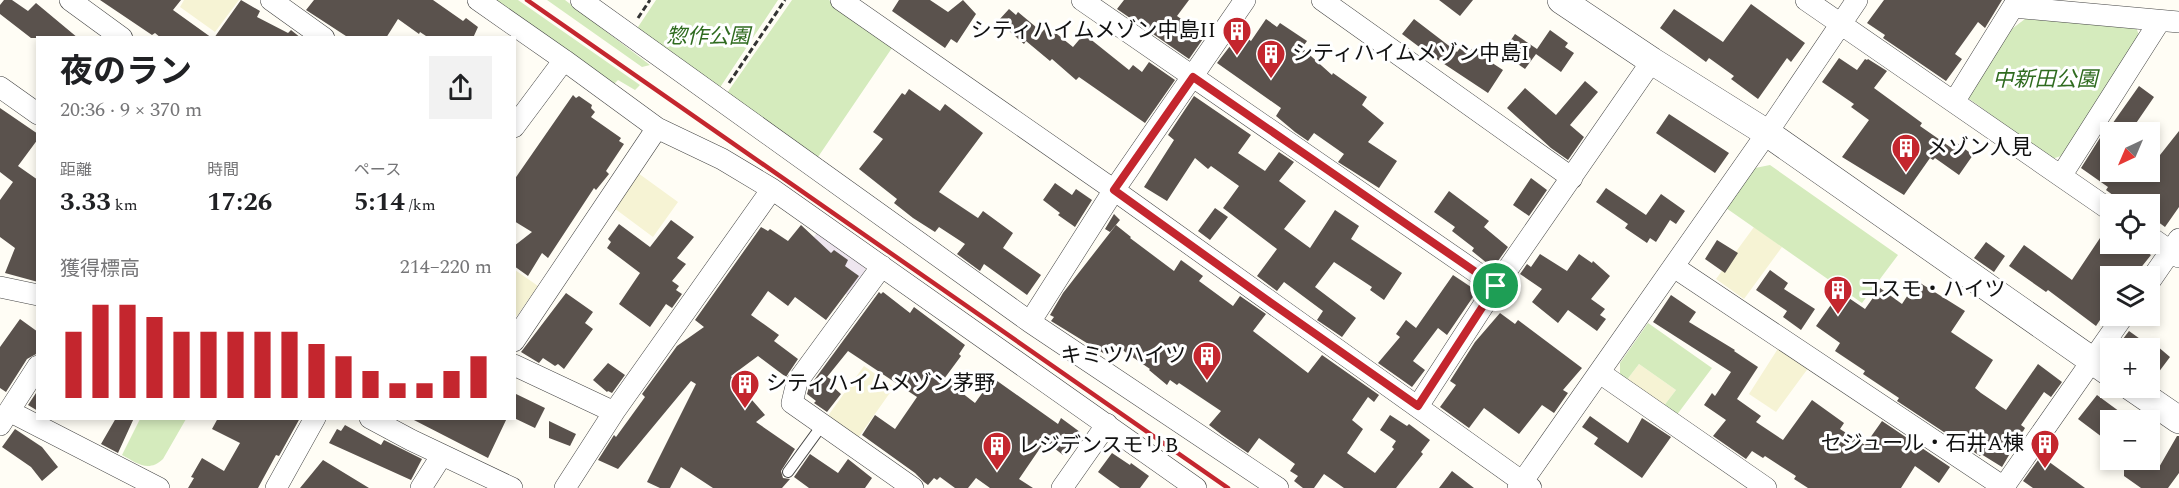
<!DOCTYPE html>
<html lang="ja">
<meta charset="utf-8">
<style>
body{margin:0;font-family:Spectral,"Noto Sans JP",serif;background:#f2f2f2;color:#202124;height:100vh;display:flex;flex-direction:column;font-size:22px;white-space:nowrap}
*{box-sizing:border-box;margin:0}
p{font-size:20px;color:#757577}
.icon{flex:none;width:33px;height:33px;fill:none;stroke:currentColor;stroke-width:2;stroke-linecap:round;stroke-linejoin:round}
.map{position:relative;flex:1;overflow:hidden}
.side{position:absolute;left:36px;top:36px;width:480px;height:384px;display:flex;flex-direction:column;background:#fff;border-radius:0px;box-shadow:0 3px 9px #0003}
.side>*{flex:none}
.needle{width:39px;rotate:224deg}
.controls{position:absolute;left:2100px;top:122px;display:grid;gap:12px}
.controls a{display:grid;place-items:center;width:60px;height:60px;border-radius:0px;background:#fff;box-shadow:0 3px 9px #0003;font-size:30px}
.pin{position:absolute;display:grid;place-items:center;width:51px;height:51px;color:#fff;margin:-26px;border:3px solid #fff;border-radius:50%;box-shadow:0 2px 6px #0007}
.round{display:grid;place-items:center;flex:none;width:63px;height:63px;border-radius:0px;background:#f2f2f2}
.head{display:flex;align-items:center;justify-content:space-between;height:102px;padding:0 24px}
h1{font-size:33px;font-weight:700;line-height:45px}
.metrics{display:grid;grid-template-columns:repeat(3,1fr);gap:9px;height:102px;padding:6px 24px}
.metrics div{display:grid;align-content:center}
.metrics b{font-size:26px;font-weight:700}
.metrics small{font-size:16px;font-weight:400}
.metrics p{font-size:16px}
.chart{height:168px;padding:12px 24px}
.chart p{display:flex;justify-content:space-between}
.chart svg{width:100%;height:108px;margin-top:6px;stroke:#c4262e;stroke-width:6}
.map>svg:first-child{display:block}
.industrial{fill:#eee6ef}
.farmland{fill:#f6f3d4}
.green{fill:#d5ebbd}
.building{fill:#5a524d}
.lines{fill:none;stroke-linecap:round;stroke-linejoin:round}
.service-casing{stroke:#444;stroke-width:12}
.minor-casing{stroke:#444;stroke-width:22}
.tertiary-casing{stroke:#444;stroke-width:28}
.path{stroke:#333;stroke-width:3;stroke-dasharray:6 3;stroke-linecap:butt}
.service{stroke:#fff;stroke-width:10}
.minor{stroke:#fff;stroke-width:21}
.tertiary{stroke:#fff;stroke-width:27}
.rail{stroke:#c4262e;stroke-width:4.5}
.route-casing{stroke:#fff;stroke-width:12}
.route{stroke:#c4262e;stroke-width:8}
.labels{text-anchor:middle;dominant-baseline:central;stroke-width:6;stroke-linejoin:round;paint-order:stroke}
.poi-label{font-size:21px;fill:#111;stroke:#fff;text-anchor:start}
.park-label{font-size:21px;font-style:italic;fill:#2f6b1f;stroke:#fff}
</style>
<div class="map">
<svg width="2179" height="488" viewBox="0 0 2179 488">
<rect width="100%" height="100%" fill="#fffdf5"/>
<path class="industrial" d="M 817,233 L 862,264 L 865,268 L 864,278 L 850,297 L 797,259 Z"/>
<path class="farmland" d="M 184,0 L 239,0 L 215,32 L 180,7 Z
M 638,173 L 678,202 L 653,237 L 614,208 Z
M 1754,227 L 1782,247 L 1744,299 L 1716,279 Z
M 515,270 L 538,286 L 517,316 L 514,315 Z
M 1779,347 L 1809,367 L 1776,412 L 1749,394 Z
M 1639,364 L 1676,390 L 1663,407 L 1626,381 Z
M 864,366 L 894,387 L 858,438 L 827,417 Z"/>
<path class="green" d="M 490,0 L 518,0 L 640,85 L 635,90 L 618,80 L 613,85 Z
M 547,0 L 565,0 L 650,65 L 642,67 Z
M 656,0 L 778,0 L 719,89 L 636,30 Z
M 792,0 L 829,0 L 894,45 L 818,157 L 727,93 Z
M 2025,19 L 2136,27 L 2140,38 L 2061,156 L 2052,159 L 1968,98 L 1970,89 L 2013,28 Z
M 1770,165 L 1898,255 L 1862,303 L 1726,208 L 1755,168 Z
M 1648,323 L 1712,368 L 1676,416 L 1663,407 L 1676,390 L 1639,364 L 1626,381 L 1620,378 L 1620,363 Z
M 140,419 L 186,419 L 163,459 C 148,473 137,463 122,455 Z"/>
<path class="building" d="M 4,0 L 12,0 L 28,11 L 36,3 L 78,38 L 31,38 L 0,14 L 0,5 Z
M 100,0 L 181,0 L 173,10 L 212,38 L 161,38 L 155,33 L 152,35 Z
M 241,0 L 260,11 L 257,17 L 288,33 L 291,30 L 301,38 L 214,38 Z
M 314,0 L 433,0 L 463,21 L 466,18 L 478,27 L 473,38 L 429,38 L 420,32 L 419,34 L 398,19 L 386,38 L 349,38 L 306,10 Z
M 899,0 L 930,0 L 948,12 L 963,0 L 976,14 L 957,43 L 951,39 L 945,48 L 892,11 Z
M 1124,0 L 1189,0 L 1177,16 L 1205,36 L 1189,59 L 1117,9 Z
M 1439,0 L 1473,0 L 1460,16 Z
M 1884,0 L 2002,0 L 1985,28 L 1978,22 L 1955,54 L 1962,59 L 1946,81 L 1883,38 L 1885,35 L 1867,23 Z
M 1751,4 L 1805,43 L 1791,62 L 1787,58 L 1758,99 L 1731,79 L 1734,76 L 1709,58 L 1706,62 L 1660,28 L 1674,9 L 1723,42 Z
M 1009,9 L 1016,15 L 1018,12 L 1042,32 L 1047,26 L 1073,47 L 1084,34 L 1129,70 L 1133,65 L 1142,72 L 1149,62 L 1175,80 L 1145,123 L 1079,77 L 1076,80 L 1052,59 L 1050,61 L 1026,41 L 1024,44 L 998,21 Z
M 1266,19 L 1277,27 L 1280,23 L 1307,41 L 1302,48 L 1332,75 L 1333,73 L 1367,97 L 1362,105 L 1384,123 L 1368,142 L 1397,161 L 1379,188 L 1338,162 L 1344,154 L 1314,133 L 1308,141 L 1295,132 L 1276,116 L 1281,108 L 1217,63 L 1240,33 L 1251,41 Z
M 1414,19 L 1457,52 L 1463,44 L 1503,70 L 1488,93 L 1426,52 L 1402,34 Z
M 1550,30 L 1568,43 L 1565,47 L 1574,53 L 1561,72 L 1536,54 L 1525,69 L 1502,53 L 1515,34 L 1537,49 Z
M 1839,58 L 1857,70 L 1865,59 L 1867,60 L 1868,59 L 1887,71 L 1874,88 L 1922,123 L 1920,126 L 1953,149 L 1957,143 L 1973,155 L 1959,175 L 1935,158 L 1933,160 L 1930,158 L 1904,195 L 1842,157 L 1869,120 L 1851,107 L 1854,104 L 1822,82 Z
M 1585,81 L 1598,92 L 1570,125 L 1584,137 L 1568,160 L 1551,148 L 1507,108 L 1525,88 L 1556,115 Z
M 2139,86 L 2154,97 L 2130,132 L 2110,132 L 2110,171 L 2121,171 L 2132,179 L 2137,171 L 2150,171 L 2150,163 L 2156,153 L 2160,155 L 2179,131 L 2179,207 L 2165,227 L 2150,216 L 2150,204 L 2125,204 L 2106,190 L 2108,187 L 2081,168 L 2110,122 L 2110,127 Z
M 909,89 L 940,111 L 945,104 L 983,133 L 939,192 L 978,218 L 983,211 L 1013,233 L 1003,248 L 1041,275 L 1027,295 L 984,264 L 980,271 L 957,254 L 965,244 L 939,227 L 935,232 L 913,218 L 894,203 L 897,199 L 859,169 L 883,139 L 873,132 L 902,93 L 905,95 Z
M 573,95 L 576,98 L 579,96 L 592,105 L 591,108 L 595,112 L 591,117 L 621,138 L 619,141 L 624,144 L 606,171 L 609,174 L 596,190 L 594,188 L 548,258 L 542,253 L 528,276 L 514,266 L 514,246 L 532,232 L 514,221 L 514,180 Z
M 1194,96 L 1251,135 L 1238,153 L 1265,171 L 1279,152 L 1294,162 L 1279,181 L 1306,201 L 1284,229 L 1310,248 L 1335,210 L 1359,226 L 1351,239 L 1402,273 L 1384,300 L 1370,290 L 1372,287 L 1334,262 L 1315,287 L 1356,318 L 1342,337 L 1317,320 L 1323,311 L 1284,282 L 1277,291 L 1257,276 L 1277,249 L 1223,208 L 1239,186 L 1211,166 L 1208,169 L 1195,158 L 1167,201 L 1144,187 L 1174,140 L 1168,135 Z
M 0,108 L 38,134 L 38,139 L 18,166 L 38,180 L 38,282 L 5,273 L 15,248 L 0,237 L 0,200 L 13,182 L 0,172 Z
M 1669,114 L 1729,153 L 1715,173 L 1656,133 Z
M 1531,178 L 1547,190 L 1529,216 L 1513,205 Z
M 1055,183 L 1072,195 L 1076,189 L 1092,200 L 1075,227 L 1058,215 L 1060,213 L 1043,200 Z
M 1606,188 L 1646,215 L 1661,194 L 1685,211 L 1676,224 L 1670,220 L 1656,242 L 1650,238 L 1647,243 L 1625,228 L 1628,224 L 1596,202 Z
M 1449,191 L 1489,221 L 1484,227 L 1508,247 L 1493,268 L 1472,251 L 1474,248 L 1452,231 L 1455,227 L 1434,212 Z
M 1215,208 L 1228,217 L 1210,240 L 1198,231 Z
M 1114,214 L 1120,220 L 1110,232 L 1105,229 Z
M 671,220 L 694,237 L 677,258 L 686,264 L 672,281 L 679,286 L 676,290 L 682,294 L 672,308 L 666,304 L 650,327 L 619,304 L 640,273 L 607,248 L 611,242 L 608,239 L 619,224 L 650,247 Z
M 2110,223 L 2110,243 L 2134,243 L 2151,255 L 2139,270 L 2134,266 L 2127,276 L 2110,276 L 2110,305 L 2096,326 L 2048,290 L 2046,292 L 2009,266 L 2024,245 L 2072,280 Z
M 801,225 L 831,253 L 834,250 L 848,260 L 845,266 L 859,276 L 826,320 L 795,297 L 788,306 L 768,291 L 751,315 L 779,335 L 774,341 L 798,359 L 786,377 L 758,356 L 731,376 L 765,415 L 756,422 L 795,449 L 781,471 L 783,478 L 790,479 L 782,488 L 713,488 L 681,467 L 670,488 L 660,488 L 647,482 L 696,384 L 691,381 L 618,469 L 598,460 L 614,435 L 616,437 L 645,397 L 642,394 L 677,346 L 704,327 L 695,320 L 761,227 L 768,231 L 770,229 L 788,241 Z
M 1116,225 L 1131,237 L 1130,238 L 1174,271 L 1181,260 L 1203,276 L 1199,281 L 1233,306 L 1240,296 L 1266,314 L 1253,331 L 1308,373 L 1322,355 L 1379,395 L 1374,402 L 1368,397 L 1352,420 L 1363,429 L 1347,453 L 1375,473 L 1394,449 L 1392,447 L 1396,441 L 1380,430 L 1390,415 L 1407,426 L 1409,424 L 1430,440 L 1421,452 L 1423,454 L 1396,488 L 1344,488 L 1324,474 L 1314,488 L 1303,488 L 1294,481 L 1298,476 L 1290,471 L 1295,464 L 1259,438 L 1248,453 L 1222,435 L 1209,425 L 1221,411 L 1179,383 L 1177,385 L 1170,380 L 1167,385 L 1149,370 L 1150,369 L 1115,345 L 1108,356 L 1051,321 L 1054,317 L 1050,315 L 1063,293 Z
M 1717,240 L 1738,253 L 1725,273 L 1705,259 Z
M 1986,242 L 2005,256 L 1994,272 L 1974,258 Z
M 1540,254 L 1567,271 L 1579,254 L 1592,263 L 1593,261 L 1610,276 L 1591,299 L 1605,309 L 1600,315 L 1606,319 L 1597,331 L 1568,310 L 1558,323 L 1532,302 L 1542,289 L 1520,274 L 1527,264 L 1531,267 Z
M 1770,270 L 1788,283 L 1784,289 L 1815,309 L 1801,330 L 1783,317 L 1787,311 L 1756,290 Z
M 1453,275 L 1477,291 L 1447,335 L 1438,328 L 1413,361 L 1425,370 L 1412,387 L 1378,363 L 1400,337 L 1396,334 L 1406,320 L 1416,328 Z
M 1917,281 L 1965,311 L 1951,332 L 1993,360 L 1975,388 L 1981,393 L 2006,410 L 2038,364 L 2062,382 L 2051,397 L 2044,392 L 2021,425 L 2025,428 L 2002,467 L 1981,454 L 1980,456 L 1897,401 L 1899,398 L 1863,374 L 1865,371 L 1835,351 L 1840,343 L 1816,326 L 1840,292 L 1865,309 L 1880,288 L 1902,304 Z
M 879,292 L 881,294 L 883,292 L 910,313 L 914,307 L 965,345 L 959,354 L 961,356 L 944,379 L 975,403 L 993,378 L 1058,424 L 1061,418 L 1080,432 L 1063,455 L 1045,441 L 1019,479 L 1033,488 L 990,488 L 976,478 L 968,488 L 955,488 L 940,477 L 937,480 L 934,478 L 928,485 L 924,482 L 915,473 L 862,435 L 875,415 L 895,429 L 917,397 L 848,351 L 827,377 L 834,381 L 831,385 L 841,394 L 827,412 L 814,403 L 816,401 L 807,394 L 809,387 Z
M 566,293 L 593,312 L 585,323 L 593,329 L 564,369 L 558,364 L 555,366 L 543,358 L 539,363 L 521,352 Z
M 1671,295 L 1696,312 L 1689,322 L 1735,350 L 1734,351 L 1758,367 L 1737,399 L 1761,416 L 1756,422 L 1783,440 L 1812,400 L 1844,423 L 1840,429 L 1865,445 L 1882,421 L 1950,467 L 1939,483 L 1915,466 L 1901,488 L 1808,488 L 1794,479 L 1796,476 L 1765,456 L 1763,458 L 1752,451 L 1746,459 L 1713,436 L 1726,420 L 1704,405 L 1712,393 L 1715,396 L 1731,372 L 1653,322 Z
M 1500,313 L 1515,324 L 1518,320 L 1582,368 L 1563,390 L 1568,393 L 1554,413 L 1542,405 L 1519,434 L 1484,408 L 1469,428 L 1440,407 L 1456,385 L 1450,381 L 1475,342 Z
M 20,319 L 38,332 L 38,353 L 27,359 L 6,392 L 0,388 L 0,347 Z
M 2129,331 L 2150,346 L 2150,340 L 2170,357 L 2158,373 L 2150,366 L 2150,348 L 2116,348 Z
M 608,363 L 625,375 L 612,393 L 608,391 L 607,392 L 593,380 Z
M 38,390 L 38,411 L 28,405 Z
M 514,393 L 545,408 L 535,428 L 514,418 Z
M 2097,395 L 2131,420 L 2110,420 L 2110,443 L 2078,419 Z
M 1590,416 L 1628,443 L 1642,418 L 1671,437 L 1642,478 L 1594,444 L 1598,438 L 1582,427 Z
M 116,418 L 134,418 L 118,453 L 101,444 Z
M 218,418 L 300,418 L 279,456 L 276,455 L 258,488 L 188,488 L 194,478 L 191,477 L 202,458 L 224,471 L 240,443 L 212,429 Z
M 410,418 L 507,418 L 488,458 Z
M 549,421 L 576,434 L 570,446 L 549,438 Z
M 345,425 L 381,445 L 384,440 L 422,459 L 411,480 L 329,443 L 337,429 L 341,431 Z
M 15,429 L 42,447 L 58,467 L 42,481 L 31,467 L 2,447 Z
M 2177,436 L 2179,436 L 2179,473 L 2168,488 L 2141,488 L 2124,476 L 2124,470 L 2132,459 L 2144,459 L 2158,469 Z
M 1112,453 L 1130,465 L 1131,463 L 1149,476 L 1140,488 L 1120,488 L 1098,472 Z
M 810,454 L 838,473 L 848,459 L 872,478 L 865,488 L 809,488 L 794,477 Z
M 2041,456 L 2085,488 L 2033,488 L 2023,481 Z
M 323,460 L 369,488 L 300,488 Z
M 1452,471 L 1474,488 L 1439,488 Z"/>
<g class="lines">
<g class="service-casing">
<path id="service" d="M 788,472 L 823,424"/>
</g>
<g class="minor-casing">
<path id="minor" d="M 70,0 L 122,38
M 271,0 L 324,38
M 478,0 L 564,60 L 657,128 L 722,159 L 772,189 L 1196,488
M 581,0 L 1030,322 L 1278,488
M 841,0 L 1114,190 L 1531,488
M 1082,0 L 1496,286
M 1322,0 L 1572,178
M 1806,0 L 2110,210
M 0,87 L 38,114
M 1954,102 L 2013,7 L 2179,22
M 514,127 L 564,60
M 2061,176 L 2159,22
M 2150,237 L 2179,257
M 882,266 L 797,382 L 792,403 L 913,488
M 1674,267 L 2005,488
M 2150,281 L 2179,239
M 0,287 L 38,295
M 1030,322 L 1114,190 L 1245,0
M 514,341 L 657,128
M 514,365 L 614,412
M 1600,373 L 1766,488
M 1418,406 L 1496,286 L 1652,61
M 9,411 L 159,488
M 370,418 L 411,440 L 512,488
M 0,425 L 38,366
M 276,488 L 315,418
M 421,488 L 442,455
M 565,488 L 614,412 L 772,189
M 1062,488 L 1107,424
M 1518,488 L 1767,133 L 1857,0
M 2003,488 L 2124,315"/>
</g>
<g class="tertiary-casing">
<path id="tertiary" d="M 1561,0 L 1652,61 L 1767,133 L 2110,373
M 2131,387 L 2179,420"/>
</g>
<path class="path" d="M 638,18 L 650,0
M 729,83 L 785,0"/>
<use href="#service" class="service"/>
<use href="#minor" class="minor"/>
<use href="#tertiary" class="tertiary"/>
<path class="rail" d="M 527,0 L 1228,488"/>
</g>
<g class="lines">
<g class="route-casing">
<path id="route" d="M 1193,77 L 1496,286 L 1418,406 L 1267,300 L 1114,190 Z"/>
</g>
<use href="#route" class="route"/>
</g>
<defs>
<g id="building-pin" transform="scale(1.5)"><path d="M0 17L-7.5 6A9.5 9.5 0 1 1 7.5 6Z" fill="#c4262e" stroke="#fff"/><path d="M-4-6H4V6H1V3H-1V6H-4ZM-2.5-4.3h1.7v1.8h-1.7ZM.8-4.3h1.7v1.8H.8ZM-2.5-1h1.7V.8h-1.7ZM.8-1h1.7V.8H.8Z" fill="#fff"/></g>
</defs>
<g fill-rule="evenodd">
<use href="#building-pin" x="1237" y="31"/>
<use href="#building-pin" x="1271" y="54"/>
<use href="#building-pin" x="1906" y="148"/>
<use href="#building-pin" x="1838" y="290"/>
<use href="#building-pin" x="1207" y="356"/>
<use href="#building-pin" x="745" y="384"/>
<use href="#building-pin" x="2045" y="444"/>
<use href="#building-pin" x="997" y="446"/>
</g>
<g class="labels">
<g class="poi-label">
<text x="1216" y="31" text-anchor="end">シティハイムメゾン中島II</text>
<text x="1292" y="54">シティハイムメゾン中島I</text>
<text x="1927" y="148">メゾン人見</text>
<text x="1859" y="290">コスモ・ハイツ</text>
<text x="1186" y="356" text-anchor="end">キミツハイツ</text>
<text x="766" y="384">シティハイムメゾン茅野</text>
<text x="2024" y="444" text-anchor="end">セジュール・石井A棟</text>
<text x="1018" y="446">レジデンスモリB</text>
</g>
<g class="park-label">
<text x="708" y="37">惣作公園</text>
<text x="2045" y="80">中新田公園</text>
</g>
</g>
</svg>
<div class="controls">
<a><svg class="needle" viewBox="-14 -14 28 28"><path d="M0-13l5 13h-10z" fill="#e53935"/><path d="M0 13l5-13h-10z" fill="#757577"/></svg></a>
<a><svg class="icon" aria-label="locate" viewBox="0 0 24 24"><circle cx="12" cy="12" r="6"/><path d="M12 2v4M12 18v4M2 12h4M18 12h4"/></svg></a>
<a><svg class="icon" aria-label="layers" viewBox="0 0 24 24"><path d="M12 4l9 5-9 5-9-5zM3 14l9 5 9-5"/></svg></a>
<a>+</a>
<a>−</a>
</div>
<div class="pin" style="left:1496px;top:286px;background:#1e9e55"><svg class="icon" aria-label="arrive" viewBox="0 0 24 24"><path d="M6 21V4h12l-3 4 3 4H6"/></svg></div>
<section class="side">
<div class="head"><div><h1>夜のラン</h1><p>20:36 · 9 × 370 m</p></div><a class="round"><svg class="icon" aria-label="share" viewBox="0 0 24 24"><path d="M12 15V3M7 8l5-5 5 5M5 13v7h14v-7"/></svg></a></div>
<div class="metrics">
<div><p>距離</p><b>3.33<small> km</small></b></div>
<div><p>時間</p><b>17:26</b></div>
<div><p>ペース</p><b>5:14<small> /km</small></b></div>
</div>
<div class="chart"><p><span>獲得標高</span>214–220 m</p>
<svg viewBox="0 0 160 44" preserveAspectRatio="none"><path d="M5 44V17M15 44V6M25 44V6M35 44V11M45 44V17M55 44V17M65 44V17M75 44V17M85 44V17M95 44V22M105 44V27M115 44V33M125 44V38M135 44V38M145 44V33M155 44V27"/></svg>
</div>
</section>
</div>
